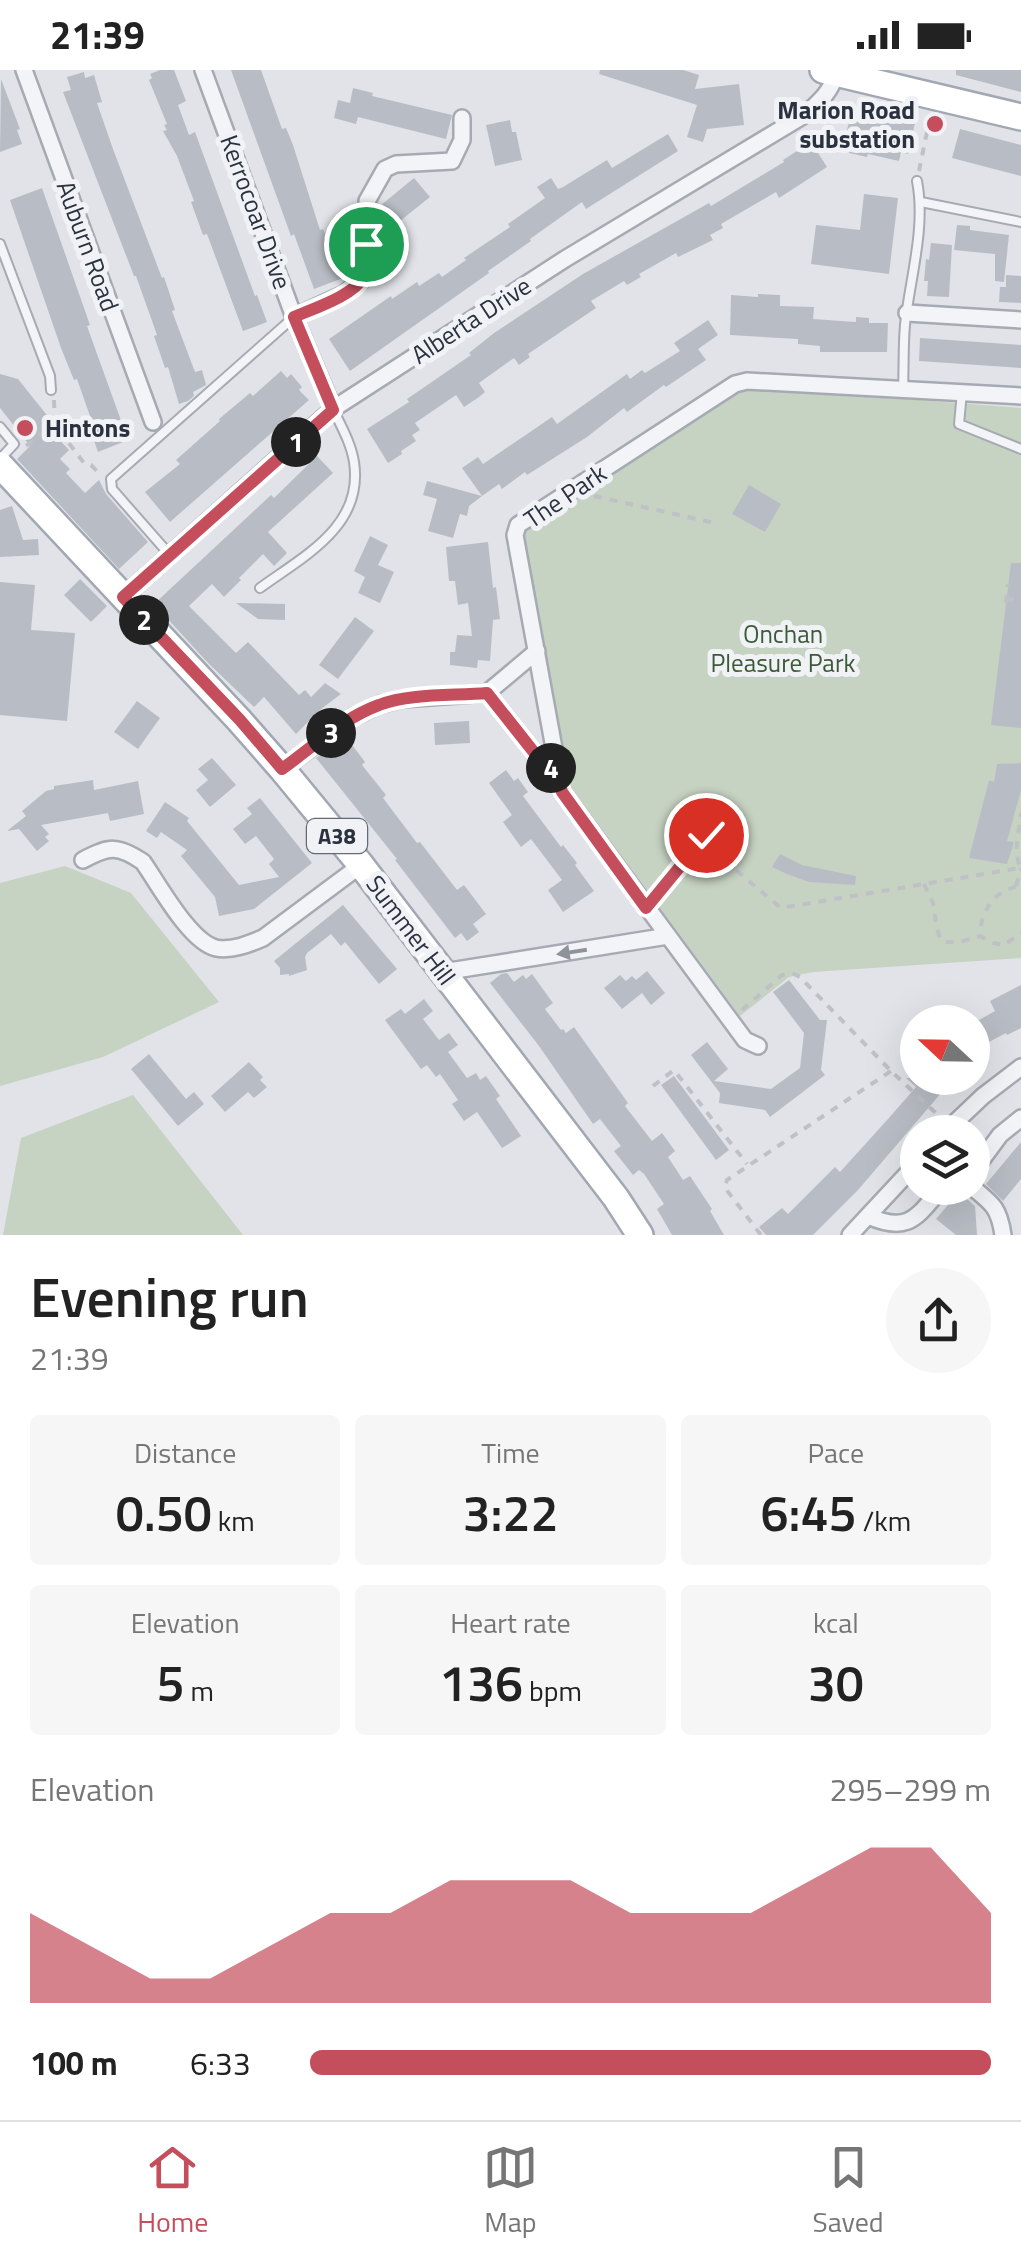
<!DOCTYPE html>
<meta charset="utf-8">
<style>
body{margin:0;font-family:"Titillium Web",sans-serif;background:#f6f6f6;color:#222;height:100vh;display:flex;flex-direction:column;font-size:38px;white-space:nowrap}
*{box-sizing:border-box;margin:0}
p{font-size:32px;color:#767676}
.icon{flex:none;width:55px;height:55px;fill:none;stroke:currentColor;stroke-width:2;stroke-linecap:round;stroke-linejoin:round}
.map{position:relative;height:1165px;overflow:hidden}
.drawer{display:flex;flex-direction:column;background:#fff;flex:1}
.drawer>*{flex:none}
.needle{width:65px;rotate:292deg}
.fabs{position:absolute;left:900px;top:935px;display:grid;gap:20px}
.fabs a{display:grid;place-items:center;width:90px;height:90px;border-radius:50%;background:#fff;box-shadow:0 10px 40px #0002;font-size:50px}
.pin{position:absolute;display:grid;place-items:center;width:85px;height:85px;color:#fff;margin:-42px;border:5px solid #fff;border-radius:50%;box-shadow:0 2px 10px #0007}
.km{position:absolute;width:50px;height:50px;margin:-25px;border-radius:50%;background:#222;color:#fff;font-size:28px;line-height:50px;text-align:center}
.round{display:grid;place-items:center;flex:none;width:105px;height:105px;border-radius:52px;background:#f6f6f6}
.overview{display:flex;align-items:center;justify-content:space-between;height:170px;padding:0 30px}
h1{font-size:55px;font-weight:600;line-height:75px}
.stats{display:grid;grid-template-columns:repeat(3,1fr);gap:15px;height:170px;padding:10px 30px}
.stats div{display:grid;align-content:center;border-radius:10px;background:#f6f6f6;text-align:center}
.stats b{font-size:50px;font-weight:600}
.stats small{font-size:28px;font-weight:400}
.stats p{font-size:28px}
.chart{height:280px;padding:20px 30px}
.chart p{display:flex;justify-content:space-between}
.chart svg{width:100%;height:180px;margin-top:10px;fill:#c54e5c;opacity:.7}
ul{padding:0 30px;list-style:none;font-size:32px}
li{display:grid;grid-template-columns:160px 120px 1fr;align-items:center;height:75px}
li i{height:25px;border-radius:12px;background:#c54e5c}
.status{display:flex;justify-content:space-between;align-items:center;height:70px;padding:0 50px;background:#fff;direction:ltr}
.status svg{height:28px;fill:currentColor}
.menu{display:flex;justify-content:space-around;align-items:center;height:140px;border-top:2px solid #e0e0e0;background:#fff;font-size:28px;color:#767676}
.menu a{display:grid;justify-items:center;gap:5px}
.menu .active{color:#c54e5c}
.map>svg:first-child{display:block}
.green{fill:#c6d2c2}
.building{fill:#b8bdc5}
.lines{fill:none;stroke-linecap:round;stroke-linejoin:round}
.service-casing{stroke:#a6aab2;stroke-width:12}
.minor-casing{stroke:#a6aab2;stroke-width:20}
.primary-casing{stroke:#a1a8b3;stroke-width:30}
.path{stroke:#bfc1c7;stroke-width:4;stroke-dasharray:8 8;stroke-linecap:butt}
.service{stroke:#f3f4f7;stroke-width:8}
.minor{stroke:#f3f4f7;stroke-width:15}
.primary{stroke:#fff;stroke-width:25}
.oneway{fill:#8e929b}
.route-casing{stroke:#fff;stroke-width:20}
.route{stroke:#c54e5c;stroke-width:12}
.poi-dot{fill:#c54e5c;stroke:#f0f2f6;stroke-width:4}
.labels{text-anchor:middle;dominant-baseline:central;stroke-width:10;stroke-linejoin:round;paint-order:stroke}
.shield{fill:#f0f2f6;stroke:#656b76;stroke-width:2.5}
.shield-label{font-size:22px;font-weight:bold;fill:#2a313f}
.poi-label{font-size:25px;font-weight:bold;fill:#2a313f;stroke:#f0f2f6;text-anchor:end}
.street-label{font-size:25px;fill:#2a313f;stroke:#f0f2f6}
.park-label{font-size:25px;fill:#3d5a38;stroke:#f0f2f6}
</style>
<div class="status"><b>21:39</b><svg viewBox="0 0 49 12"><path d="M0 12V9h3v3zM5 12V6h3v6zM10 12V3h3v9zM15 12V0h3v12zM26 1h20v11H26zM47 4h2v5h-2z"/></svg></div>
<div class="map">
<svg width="1021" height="1165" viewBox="0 0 1021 1165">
<rect width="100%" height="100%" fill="#e1e3e8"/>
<path class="green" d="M 741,320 L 905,329 L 1021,338 L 1021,888 L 813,902 L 789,907 L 740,946 L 562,705 L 523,464 Z
M 65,796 L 131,823 L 219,932 L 103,987 L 0,1016 L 0,813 Z
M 133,1025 L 243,1165 L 3,1165 L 21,1068 Z"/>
<path class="building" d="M 160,0 L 174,0 L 186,31 L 178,35 L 189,65 L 195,62 L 255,226 L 257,225 L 267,252 L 243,261 L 207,164 L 203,165 L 191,132 L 194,131 L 177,86 L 163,61 L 167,60 L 164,55 L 167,54 L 149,10 L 152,8 L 150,4 Z
M 231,0 L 261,0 L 282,59 L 286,58 L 293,75 L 320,160 L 323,159 L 343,208 L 314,219 L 294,164 L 291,166 Z
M 600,0 L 683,0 L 699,5 L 695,19 L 739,14 L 744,55 L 707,59 L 703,72 L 687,67 L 697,35 L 599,4 Z
M 956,0 L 1021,0 L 1021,22 L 956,5 Z
M 84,2 L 85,8 L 94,5 L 102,32 L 97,33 L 113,79 L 162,208 L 164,207 L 175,240 L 172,241 L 195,302 L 202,300 L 206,315 L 193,322 L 194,326 L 188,331 L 179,334 L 168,297 L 165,298 L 154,266 L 157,265 L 136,206 L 134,206 L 63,22 L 71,20 L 67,7 Z
M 1,9 L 20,59 L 17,60 L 22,74 L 0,82 Z
M 353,18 L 373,23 L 372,26 L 452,45 L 446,69 L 358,47 L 356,54 L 334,48 L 338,30 L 350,33 Z
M 852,40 L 915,53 L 908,84 L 901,82 L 899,91 L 868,84 L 867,87 L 849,83 L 852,69 L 845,68 Z
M 510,50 L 512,62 L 516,62 L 522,90 L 495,96 L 486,55 Z
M 960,59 L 1021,75 L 1021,106 L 952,88 Z
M 668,64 L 678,81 L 586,139 L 582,132 L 530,169 L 531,171 L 488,201 L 489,203 L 350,301 L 329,269 L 391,226 L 392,229 L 417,212 L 419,216 L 439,203 L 442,207 L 466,190 L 464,188 L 510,157 L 508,154 L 545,128 L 537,117 L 551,108 L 558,119 L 563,117 L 607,90 L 612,98 Z
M 811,72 L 827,97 L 779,128 L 776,122 L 721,154 L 723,158 L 710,165 L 713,170 L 678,187 L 676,183 L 639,204 L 641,207 L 627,215 L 624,211 L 591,231 L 596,238 L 528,284 L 530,287 L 519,295 L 514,288 L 479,313 L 485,322 L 479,327 L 464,337 L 456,325 L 415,353 L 420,360 L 412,365 L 416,371 L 401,381 L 402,384 L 388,393 L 367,359 L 409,332 L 407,329 L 471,285 L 469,283 L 494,263 L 583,204 L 709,133 L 711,136 L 784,92 L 783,90 Z
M 414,108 L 430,127 L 395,155 L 380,136 Z
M 42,118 L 90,255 L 87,256 L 128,370 L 98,382 L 86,348 L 90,346 L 77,309 L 74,310 L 61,278 L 10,130 Z
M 864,124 L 898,128 L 889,204 L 811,194 L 816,155 L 860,160 Z
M 957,155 L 970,156 L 970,160 L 1009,165 L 1004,212 L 995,211 L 995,184 L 954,180 Z
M 931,173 L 952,175 L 949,227 L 927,226 L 928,211 L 924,211 L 926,189 L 929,190 Z
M 1006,205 L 1021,206 L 1021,233 L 999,232 L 1000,217 L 1006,217 Z
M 758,224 L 780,225 L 780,236 L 814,237 L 813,249 L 856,252 L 856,247 L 869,248 L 869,253 L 888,253 L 887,282 L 820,282 L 820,276 L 798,274 L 798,269 L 730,265 L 731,225 L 758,227 Z
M 708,250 L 718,265 L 698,279 L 706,290 L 666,317 L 664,315 L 627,342 L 624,338 L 587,367 L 527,405 L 525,402 L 502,419 L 499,414 L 482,426 L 462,398 L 478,387 L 483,394 L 552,347 L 557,354 L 627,304 L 630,309 L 642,300 L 645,303 L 680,281 L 674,273 Z
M 920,268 L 1021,275 L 1021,298 L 919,291 Z
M 281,301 L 287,308 L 291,304 L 302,317 L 299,320 L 309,330 L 170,452 L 145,422 L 180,394 L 176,390 L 220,351 L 219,349 L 250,323 L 253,326 Z
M 0,304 L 18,309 L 54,354 L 48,358 L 69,380 L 60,389 L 70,399 L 66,403 L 85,423 L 99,410 L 106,424 L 148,472 L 119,499 L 17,389 L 30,376 L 0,338 Z
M 317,386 L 333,403 L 268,462 L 287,483 L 274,496 L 263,484 L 239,508 L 241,510 L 224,527 L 212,514 L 189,536 L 236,583 L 248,572 L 299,625 L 305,620 L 311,627 L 325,613 L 341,624 L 321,639 L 296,664 L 264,627 L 254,637 L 208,593 L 154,534 L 271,425 L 274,428 Z
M 427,411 L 482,426 L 469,436 L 467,446 L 460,444 L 453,468 L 428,461 L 437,429 L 423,425 Z
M 749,415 L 781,434 L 765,462 L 732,444 Z
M 12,436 L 23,470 L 38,469 L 39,485 L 0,487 L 0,440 Z
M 370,466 L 388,475 L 378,495 L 394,502 L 380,533 L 358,523 L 365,507 L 354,501 Z
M 488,472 L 493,518 L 496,517 L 500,549 L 493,550 L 490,591 L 478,590 L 477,598 L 450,595 L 450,582 L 455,582 L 457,565 L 472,566 L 468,533 L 458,535 L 455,511 L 449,511 L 446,477 Z
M 1011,493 L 1021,493 L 1021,658 L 991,655 Z
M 80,509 L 107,536 L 91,552 L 64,525 Z
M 0,512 L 35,515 L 31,560 L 75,563 L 67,651 L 0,645 Z
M 236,533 L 285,534 L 285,550 L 258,549 Z
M 355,547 L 374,561 L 338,609 L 319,595 Z
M 137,631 L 160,648 L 138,679 L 114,662 Z
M 469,651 L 470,673 L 435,675 L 434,653 Z
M 346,667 L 365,692 L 362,695 L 386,725 L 383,728 L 417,773 L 420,772 L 457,820 L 464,815 L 486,844 L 473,854 L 479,862 L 467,871 L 461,863 L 455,868 L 395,790 L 397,789 L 316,688 Z
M 212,688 L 236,715 L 210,737 L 196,720 L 208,710 L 198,699 Z
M 1021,693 L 1021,720 L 1007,771 L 1014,772 L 1007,794 L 969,788 L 989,710 L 994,712 L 997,694 Z
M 506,700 L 514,711 L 518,708 L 528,722 L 523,726 L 561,777 L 563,775 L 577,793 L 575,795 L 594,821 L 563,842 L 548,820 L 562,810 L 531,769 L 521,777 L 503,752 L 512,745 L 489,713 Z
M 93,710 L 94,720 L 138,711 L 144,744 L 110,751 L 108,743 L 41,755 L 49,764 L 45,767 L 49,771 L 37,781 L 19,759 L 7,761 L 26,746 L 22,741 L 46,721 L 54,719 L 54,716 Z
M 260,728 L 312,793 L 254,839 L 219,846 L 215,827 L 181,786 L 187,780 L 161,762 L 157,768 L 146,761 L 165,732 L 189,748 L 187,751 L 239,815 L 279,807 L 269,794 L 274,789 L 256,766 L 245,774 L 233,759 L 252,744 L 247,738 Z
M 713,731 L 726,761 L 736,784 L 721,771 L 716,773 L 713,764 L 704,757 L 694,753 L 697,740 L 705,742 L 703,735 Z
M 780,784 L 802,795 L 856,806 L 855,815 L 809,812 L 787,804 L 772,797 Z
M 343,835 L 397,899 L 379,914 L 345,872 L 341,876 L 331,864 L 307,883 L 305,887 L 307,900 L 289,906 L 289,904 L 280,905 L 280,898 L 274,891 Z
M 647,901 L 665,923 L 651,935 L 642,923 L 622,939 L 604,918 L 620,905 L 626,911 L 632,906 L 636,910 Z
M 507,903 L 514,912 L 523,905 L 526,909 L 532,904 L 553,933 L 545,939 L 561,960 L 563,959 L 566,963 L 574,957 L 628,1033 L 625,1036 L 652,1071 L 662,1063 L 675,1081 L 668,1087 L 683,1110 L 690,1106 L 712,1139 L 710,1141 L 724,1165 L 672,1165 L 657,1139 L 664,1134 L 644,1104 L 639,1100 L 633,1105 L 614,1081 L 621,1076 L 600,1049 L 593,1054 L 539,976 L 490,913 L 501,904 Z
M 789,910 L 820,950 L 827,950 L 821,1000 L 825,1005 L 770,1047 L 765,1040 L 719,1033 L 720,1023 L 691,985 L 707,972 L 728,999 L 714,1011 L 771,1019 L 800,998 L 804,963 L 773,922 Z
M 1021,915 L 1021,958 L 1007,965 L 1006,963 L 972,981 L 972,954 L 995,941 L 990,931 Z
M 424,929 L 433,941 L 423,949 L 439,970 L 449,963 L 458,975 L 448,982 L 467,1008 L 476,1003 L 480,1010 L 486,1006 L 500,1026 L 496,1029 L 521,1066 L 502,1078 L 477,1042 L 464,1051 L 452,1034 L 458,1030 L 440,1004 L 436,1007 L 427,995 L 421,999 L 385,950 L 401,939 L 405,944 Z
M 149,984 L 186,1029 L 194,1022 L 204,1034 L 178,1056 L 131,999 Z
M 249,992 L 263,1007 L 260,1010 L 267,1017 L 254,1028 L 248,1022 L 225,1042 L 211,1026 Z
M 674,1006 L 729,1080 L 716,1090 L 661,1015 Z
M 906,1008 L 954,1008 L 858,1120 L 813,1165 L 766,1165 L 759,1157 L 782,1138 L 788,1144 L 835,1097 L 840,1102 L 888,1049 L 916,1017 Z
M 1021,1072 L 1021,1109 L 1003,1131 L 986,1114 Z
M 959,1122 L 975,1136 L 977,1165 L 956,1165 L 936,1149 Z"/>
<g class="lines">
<g class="service-casing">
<path id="service" d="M 921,132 L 1021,152
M 0,174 L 50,306 L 51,320
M 903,319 C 904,298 903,276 905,255 C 910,208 926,158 917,111
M 962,322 L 959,354 L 1021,379
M 0,357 L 14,374 L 0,389
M 169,484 L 112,419 L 111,409 L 294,247
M 260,518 C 304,486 364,456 354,392 C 351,373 341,356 333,339"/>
</g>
<g class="minor-casing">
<path id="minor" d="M 24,0 L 153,352
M 203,0 L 294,247 L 333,339
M 907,243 L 1021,250
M 294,247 L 344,224 L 362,210 L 366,194 L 369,144 L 367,131 L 385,99 L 396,94 L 452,91 L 462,70 L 462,48
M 123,527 L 333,339 L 565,189 L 806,44 C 820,31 831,22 836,3
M 487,623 L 544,695 L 557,701
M 282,699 L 353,647 L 381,634 L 402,629 L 487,623 L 537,581
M 83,790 C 109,776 118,775 143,792 C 159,815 190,872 216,878 C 232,881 249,874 263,868 L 361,795
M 443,902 L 668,866
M 758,976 L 745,970 L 562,722 L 515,465 L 518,455 L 735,314 L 747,311 L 1021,326
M 945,1062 L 983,1026 L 1021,997
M 972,1103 L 1000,1065 L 1021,1048
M 972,1117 C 993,1134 999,1138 1003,1165
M 868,1146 C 911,1165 918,1144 942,1118
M 850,1165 L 918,1092"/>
</g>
<g class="primary-casing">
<path id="primary" d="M 823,0 L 1021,47
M 0,395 L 239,650 L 282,699 L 361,795 L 616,1128 L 640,1165"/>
</g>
<path class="path" d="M 919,101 L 930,47
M 54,330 L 55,355 L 84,393 L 91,395 L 102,406
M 26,376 L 54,354
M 594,426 L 719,454
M 1006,529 L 1021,530
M 1006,533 L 1008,514
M 706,765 L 710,768 L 718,785 L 781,838 L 1020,798 L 1016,781 L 1021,743
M 924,814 L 933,833 L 937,859 L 941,870 C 954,876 968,869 980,866
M 1016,816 L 1021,798
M 1016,817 C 993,821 980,844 980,866 L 993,873 L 1004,875 L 1021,863
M 658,823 L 709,761
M 742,940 L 782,905 L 792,903 L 800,907 L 891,1001 L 940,1047
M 653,1016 L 674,1000 L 747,1094
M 761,1165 L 725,1118 L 727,1110 L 891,1001"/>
<use href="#service" class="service"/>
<use href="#minor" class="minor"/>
<use href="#primary" class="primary"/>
</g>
<defs><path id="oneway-solid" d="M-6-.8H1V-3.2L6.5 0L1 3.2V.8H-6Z" transform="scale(2.5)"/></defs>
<use class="oneway" href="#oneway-solid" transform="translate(572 882) rotate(171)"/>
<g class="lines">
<g class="route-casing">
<path id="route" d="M 366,174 C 366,185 367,197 363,207 C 355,225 312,239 294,247 L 333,340 L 123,527 L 240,650 L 282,699 C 313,677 343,648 379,635 C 410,623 454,626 487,623 L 544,695 L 557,701 L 562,722 L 646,838 L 706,765"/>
</g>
<use href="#route" class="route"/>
</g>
<g class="poi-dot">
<circle cx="935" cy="54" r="10"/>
<circle cx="25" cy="358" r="10"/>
</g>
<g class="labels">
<rect class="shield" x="307" y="749" width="60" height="34" rx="8"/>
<g class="shield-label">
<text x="337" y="766">A38</text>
</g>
<g class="poi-label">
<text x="915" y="40">Marion Road<tspan x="915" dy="29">substation</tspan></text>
<text x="45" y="358" text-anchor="start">Hintons</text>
</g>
<g class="street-label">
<text transform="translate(256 142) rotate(70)">Kerrocoar Drive</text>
<text transform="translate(88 176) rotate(70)">Auburn Road</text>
<text transform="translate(471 250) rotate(-33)">Alberta Drive</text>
<text transform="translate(565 426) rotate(-34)">The Park</text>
<text transform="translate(411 860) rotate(53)">Summer Hill</text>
</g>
<g class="park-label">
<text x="783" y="564">Onchan<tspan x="783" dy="29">Pleasure Park</tspan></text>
</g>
</g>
</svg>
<div class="fabs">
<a><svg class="needle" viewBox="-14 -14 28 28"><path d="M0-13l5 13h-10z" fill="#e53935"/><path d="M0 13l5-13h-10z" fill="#767676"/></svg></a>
<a><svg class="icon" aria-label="layers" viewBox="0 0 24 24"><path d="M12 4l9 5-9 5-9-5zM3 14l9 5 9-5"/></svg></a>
</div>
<div class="pin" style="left:366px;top:174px;background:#1e9e55"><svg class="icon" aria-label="arrive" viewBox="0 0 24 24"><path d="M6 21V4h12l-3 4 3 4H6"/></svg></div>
<div class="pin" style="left:706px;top:765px;background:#d93025"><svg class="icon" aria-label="check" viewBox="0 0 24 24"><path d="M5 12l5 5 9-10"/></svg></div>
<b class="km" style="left:296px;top:372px">1</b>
<b class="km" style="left:144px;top:550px">2</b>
<b class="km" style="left:331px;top:663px">3</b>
<b class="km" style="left:551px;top:698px">4</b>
</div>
<section class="drawer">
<div class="overview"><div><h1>Evening run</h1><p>21:39</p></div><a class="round"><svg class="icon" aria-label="share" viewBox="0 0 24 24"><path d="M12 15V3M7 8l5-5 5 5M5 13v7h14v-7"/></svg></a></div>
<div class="stats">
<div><p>Distance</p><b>0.50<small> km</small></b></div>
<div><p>Time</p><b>3:22</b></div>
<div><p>Pace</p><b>6:45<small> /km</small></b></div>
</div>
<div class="stats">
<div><p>Elevation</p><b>5<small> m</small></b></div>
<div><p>Heart rate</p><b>136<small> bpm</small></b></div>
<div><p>kcal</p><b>30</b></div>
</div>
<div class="chart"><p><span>Elevation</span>295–299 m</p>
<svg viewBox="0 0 160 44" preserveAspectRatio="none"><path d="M0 44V22L10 30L20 38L30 38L40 30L50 22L60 22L70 14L80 14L90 14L100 22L110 22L120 22L130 14L140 6L150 6L160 22V44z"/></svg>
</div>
<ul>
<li><b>100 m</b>6:33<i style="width:100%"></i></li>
</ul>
</section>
<nav class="menu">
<a class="active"><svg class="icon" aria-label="home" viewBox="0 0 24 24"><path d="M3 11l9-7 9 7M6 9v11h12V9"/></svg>Home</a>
<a><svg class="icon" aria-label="map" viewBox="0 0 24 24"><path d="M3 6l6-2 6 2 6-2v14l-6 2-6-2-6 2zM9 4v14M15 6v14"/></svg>Map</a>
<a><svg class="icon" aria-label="saved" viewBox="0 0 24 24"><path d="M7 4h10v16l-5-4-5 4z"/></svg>Saved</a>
</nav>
